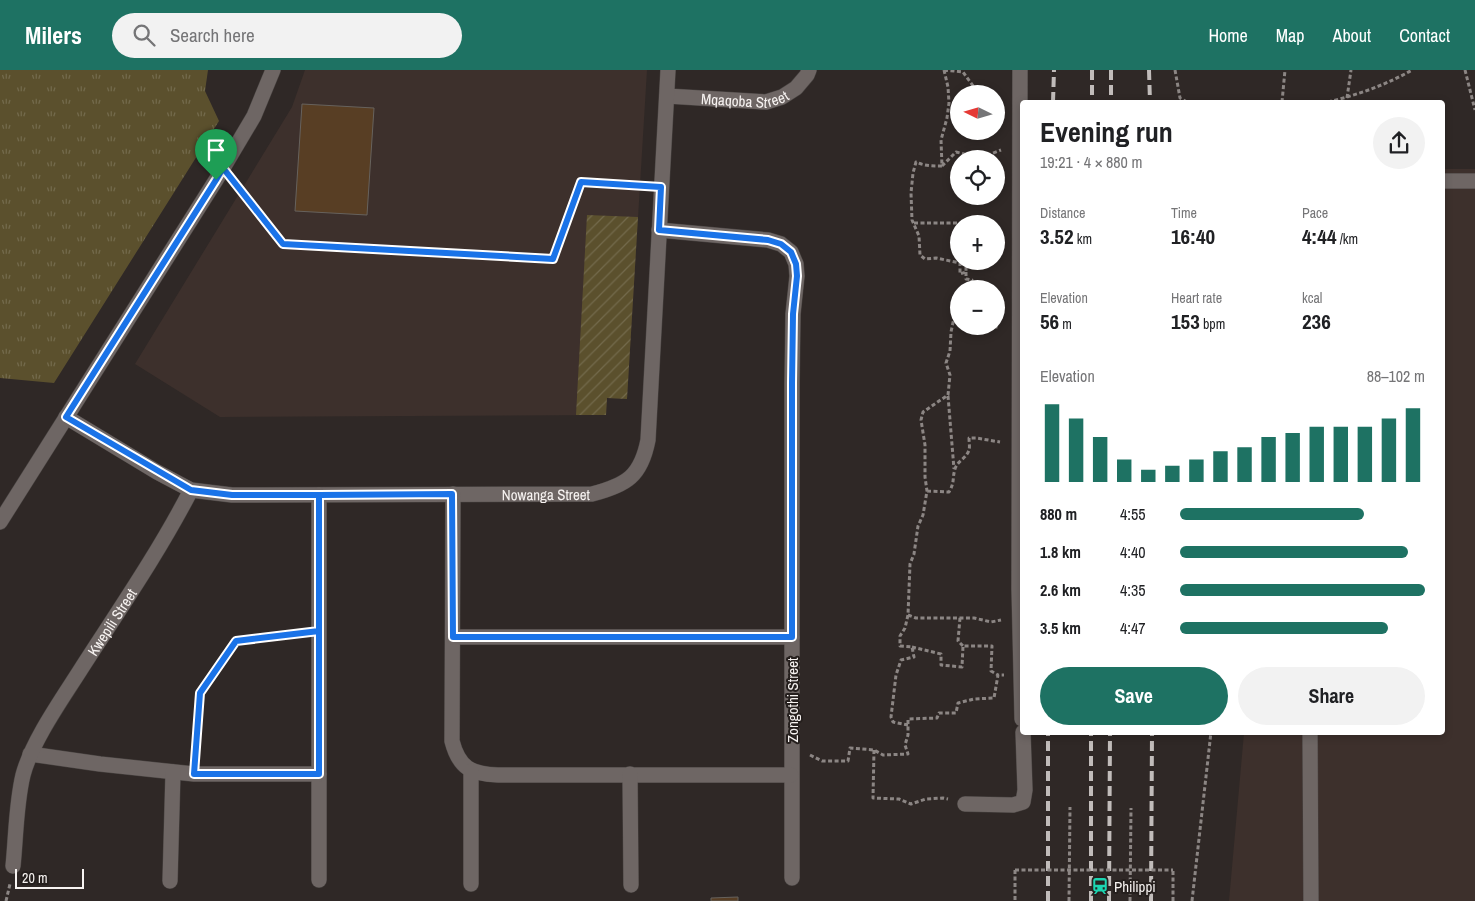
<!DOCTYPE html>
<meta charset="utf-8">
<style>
body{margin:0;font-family:"Archivo Narrow",sans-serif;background:#f2f2f2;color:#202124;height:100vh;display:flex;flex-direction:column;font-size:19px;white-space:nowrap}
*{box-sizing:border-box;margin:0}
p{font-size:16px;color:#757577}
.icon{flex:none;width:28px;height:28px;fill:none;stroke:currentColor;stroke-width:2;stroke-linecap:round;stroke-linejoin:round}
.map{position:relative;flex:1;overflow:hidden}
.details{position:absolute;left:1020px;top:30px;width:425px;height:635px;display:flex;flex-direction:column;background:#fff;border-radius:5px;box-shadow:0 2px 8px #0003}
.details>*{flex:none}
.needle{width:32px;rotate:275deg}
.fabs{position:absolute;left:950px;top:15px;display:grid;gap:10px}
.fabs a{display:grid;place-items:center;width:55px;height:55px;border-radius:50%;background:#fff;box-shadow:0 2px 8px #0003;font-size:25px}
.scale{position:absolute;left:15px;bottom:12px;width:69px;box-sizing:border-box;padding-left:5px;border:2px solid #f7f3f1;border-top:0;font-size:14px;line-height:18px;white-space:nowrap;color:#f7f3f1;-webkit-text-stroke:4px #251f1d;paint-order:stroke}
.pin{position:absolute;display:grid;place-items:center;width:42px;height:42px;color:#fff;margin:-51px -21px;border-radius:50% 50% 50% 0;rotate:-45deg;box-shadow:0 0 5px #0007}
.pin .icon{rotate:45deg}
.round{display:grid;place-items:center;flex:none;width:52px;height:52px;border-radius:26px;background:#f2f2f2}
.overview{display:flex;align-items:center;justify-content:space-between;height:85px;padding:0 20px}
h1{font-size:28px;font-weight:800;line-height:38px}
.metrics{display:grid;grid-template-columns:repeat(3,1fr);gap:8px;height:85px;padding:5px 20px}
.metrics div{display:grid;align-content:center}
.metrics b{font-size:21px;font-weight:800}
.metrics small{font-size:14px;font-weight:400}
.metrics p{font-size:14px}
.chart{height:140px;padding:10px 20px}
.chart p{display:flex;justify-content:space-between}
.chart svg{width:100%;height:90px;margin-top:5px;stroke:#1e7263;stroke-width:6}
.primary-button{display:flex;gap:10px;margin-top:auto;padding:10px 20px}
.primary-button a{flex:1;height:58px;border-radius:30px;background:#1e7263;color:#fff;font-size:20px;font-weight:800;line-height:58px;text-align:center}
.primary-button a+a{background:#f2f2f2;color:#202124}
ul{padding:0 20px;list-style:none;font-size:16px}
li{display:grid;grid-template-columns:80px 60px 1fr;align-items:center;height:38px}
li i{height:12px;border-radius:6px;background:#1e7263}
header{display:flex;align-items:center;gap:30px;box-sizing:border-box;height:70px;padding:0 25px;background:#1e7263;color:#fff}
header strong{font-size:24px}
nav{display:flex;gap:28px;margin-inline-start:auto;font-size:18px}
.search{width:350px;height:45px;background:#f2f2f2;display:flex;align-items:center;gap:12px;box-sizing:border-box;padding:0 18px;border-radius:28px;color:#757577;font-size:19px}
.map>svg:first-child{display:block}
.built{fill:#3d302c}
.grass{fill:url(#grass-tufts)}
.garden{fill:url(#garden-furrows)}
.building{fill:#583e24;stroke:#67625d}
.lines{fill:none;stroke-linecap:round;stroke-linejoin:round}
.minor-casing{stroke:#484341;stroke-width:16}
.path{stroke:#8c8684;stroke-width:3;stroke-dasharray:4 2.5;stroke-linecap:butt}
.minor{stroke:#6e6664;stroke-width:15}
.rail{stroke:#c1bcba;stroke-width:4;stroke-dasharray:10 5;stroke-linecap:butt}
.path-bridge{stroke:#8c8684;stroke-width:3;stroke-dasharray:4 2.5;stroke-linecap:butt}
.route-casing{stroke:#fff;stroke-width:10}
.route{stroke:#1a73e8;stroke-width:6}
.labels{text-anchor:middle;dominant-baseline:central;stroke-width:4;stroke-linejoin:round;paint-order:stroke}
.street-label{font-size:15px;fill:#f7f3f1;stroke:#251f1d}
.poi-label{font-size:15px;fill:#f7f3f1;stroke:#251f1d;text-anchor:start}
</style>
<header>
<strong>Milers</strong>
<div class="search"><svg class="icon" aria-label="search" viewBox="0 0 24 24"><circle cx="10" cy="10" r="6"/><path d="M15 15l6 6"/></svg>Search here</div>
<nav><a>Home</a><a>Map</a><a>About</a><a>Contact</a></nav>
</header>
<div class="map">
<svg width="1475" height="831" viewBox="0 0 1475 831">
<defs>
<pattern id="grass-tufts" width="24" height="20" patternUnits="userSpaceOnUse" patternTransform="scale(1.25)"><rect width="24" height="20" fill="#5b502d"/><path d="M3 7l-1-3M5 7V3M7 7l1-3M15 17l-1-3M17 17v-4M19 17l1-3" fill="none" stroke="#736a4c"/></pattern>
<pattern id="garden-furrows" width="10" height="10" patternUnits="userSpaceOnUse" patternTransform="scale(1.25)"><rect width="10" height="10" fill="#5b502d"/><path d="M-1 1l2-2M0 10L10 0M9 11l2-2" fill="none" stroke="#736a4c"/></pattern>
</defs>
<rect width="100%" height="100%" fill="#2f2826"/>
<path class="built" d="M 305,0 L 647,0 L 627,329 L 607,328 L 606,345 L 220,347 L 135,294 L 292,37 Z
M 1443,99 L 1475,99 L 1475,831 L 1229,831 L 1244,663 L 1442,662 Z"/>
<path class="grass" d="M 0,0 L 208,0 L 205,21 L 219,51 L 54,313 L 0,308 Z"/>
<path class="garden" d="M 587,145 L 638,147 L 627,329 L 607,328 L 606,345 L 576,345 Z"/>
<path class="building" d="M 302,34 L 374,38 L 367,145 L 295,141 Z
M 738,827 L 738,831 L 711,831 L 711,828 Z"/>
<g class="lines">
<g class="minor-casing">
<g id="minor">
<path d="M 1020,0 L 1019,519 L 1022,649"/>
<path id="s1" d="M 667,26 L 766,32 L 782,27 L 796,18 L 807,5 L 809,0"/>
<path d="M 1442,111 L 1475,111"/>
<path d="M 659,160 L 768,170 L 781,174 L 791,182 L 796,194 L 797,206 L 793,244 L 792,313 L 792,808"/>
<path id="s2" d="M 66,347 L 157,402 L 191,420 L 232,425 L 592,424 C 627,415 641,406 648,370 L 668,0"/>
<path d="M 453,424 L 452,671 C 459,698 471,704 498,705 L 791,705"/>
<path d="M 319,425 L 319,810"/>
<path d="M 0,452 L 216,110 L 254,46 L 273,0"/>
<path d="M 453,567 L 792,567"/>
<path d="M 1310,662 L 1311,831"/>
<path d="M 30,684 L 100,694 L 194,704 L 319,704"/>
<path d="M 630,704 L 631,815"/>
<path d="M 965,734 L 1013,735 L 1023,732 L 1025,720 L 1023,662"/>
<path id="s3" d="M 13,796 C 16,767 16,734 23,705 C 32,671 62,629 81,599 C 119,540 159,482 191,420"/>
<path d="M 170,811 L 173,702"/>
<path d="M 471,814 L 471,701"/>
</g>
</g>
<path class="path" d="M 944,0 L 948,17 L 949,33 L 947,48 L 941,70 L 942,96 C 933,96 924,96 916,92 L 913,103 L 911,123 L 912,150 L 919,166 L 920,185 L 925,189 L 936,188 L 960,193 L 960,204 L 966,202 L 966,191
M 944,0 L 963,2 L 979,24
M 1175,0 L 1180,28 L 1187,32
M 1465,0 L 1475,40
M 1347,28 L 1351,0
M 1282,32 L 1285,0
M 1328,32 C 1357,25 1386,15 1412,0
M 942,96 L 956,82 L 980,88 L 1001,80
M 235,114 L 283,174 L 553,189 L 581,112 L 643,116
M 914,153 L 973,153
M 966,202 L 966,209 L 972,210 L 971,219
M 974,256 L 1000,257
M 948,326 L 954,399
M 927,421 L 949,422 C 955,412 952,409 955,399 C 957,391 966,389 969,380 C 970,377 969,372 969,368 L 976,368 L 1000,372
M 908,545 L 916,548 L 974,548 L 991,552 L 1001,550
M 960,548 L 958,571 L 963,576
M 912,577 L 941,584 L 941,595 L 962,597 L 963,576 L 992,576 L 991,601 L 998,605
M 908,655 L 893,652 L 891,647 L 896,605 L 901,590 L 914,587 L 912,577 L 900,576 L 900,566 L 905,558 L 908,545 L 910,494 L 914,484 L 918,456 L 923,445 L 927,421 L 925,407 L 925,375 L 921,350 L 923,342 L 948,325 L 950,305 L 946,293 L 950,281 L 951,262 L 955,243 L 959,237
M 874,680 L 873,728 L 899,729 L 911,734 L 926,729 L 943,728 L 948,729
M 196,685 L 200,623 L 236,571 L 301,563
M 810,685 L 822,691 L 848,691 L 850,678 L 874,680 L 883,685 L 908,684 L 905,675 L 908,665 L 908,649 L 937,648 L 939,643 L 956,643 L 958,633 L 974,629 L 994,628 L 998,605 L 1004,605
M 1015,800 L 1015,831
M 6,831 L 10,814
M 1069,831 L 1070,737
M 1130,831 L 1131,738
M 1173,831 L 1173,800
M 1192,831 L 1211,662"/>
<use href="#minor" class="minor"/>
<path class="rail" d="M 1092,0 L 1092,32
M 1111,0 L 1111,32
M 1149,0 L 1150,32
M 1053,32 L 1054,0
M 1048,831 L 1048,662
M 1091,831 L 1091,662
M 1109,831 L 1110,662
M 1151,831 L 1152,662"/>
<path class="path-bridge" d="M 1015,800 L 1173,800"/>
</g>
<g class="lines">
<g class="route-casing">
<path id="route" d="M 216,110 L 66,347 L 191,420 L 232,425 L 319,425 L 319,704 L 194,704 L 200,623 L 236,571 L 319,561 L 319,425 L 452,424 L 453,567 L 792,567 L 792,313 L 793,244 L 797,206 L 796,194 L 791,182 L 781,174 L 768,170 L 659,160 L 661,117 L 581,112 L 553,189 L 283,174 L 223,98 L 216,110"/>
</g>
<use href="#route" class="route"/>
</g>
<defs>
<g id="station-bare" transform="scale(1.35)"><path d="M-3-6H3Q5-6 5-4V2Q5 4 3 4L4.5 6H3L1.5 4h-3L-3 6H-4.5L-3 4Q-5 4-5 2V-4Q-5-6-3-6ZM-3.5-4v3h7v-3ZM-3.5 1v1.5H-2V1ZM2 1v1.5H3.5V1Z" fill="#1cd5b1" stroke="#251f1d" stroke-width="2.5" paint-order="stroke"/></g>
</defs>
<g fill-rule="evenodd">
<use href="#station-bare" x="1100" y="816"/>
</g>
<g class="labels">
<g class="street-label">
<text stroke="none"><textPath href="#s1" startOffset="78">Mqaqoba Street</textPath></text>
<text stroke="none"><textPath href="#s2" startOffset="500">Nowanga Street</textPath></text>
<text stroke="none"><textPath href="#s3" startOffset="269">Kwepili Street</textPath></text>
<text transform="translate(792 630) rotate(-90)">Zongothi Street</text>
</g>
<g class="poi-label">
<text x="1114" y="816">Philippi</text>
</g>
</g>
</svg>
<div class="fabs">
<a><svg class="needle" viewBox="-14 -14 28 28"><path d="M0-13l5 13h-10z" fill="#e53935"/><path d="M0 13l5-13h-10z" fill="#757577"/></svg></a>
<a><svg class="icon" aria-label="locate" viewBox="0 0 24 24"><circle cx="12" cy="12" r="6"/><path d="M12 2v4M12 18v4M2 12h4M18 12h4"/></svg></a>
<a>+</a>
<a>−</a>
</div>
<div class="scale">20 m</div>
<div class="pin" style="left:216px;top:110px;background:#1e9e55"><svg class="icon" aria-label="arrive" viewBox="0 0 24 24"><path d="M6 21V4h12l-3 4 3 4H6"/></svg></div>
<section class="details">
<div class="overview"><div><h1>Evening run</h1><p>19:21 · 4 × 880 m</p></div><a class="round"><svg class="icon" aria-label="share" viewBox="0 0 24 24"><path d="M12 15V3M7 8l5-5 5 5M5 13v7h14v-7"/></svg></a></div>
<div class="metrics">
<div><p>Distance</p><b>3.52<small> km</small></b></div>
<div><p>Time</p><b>16:40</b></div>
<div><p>Pace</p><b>4:44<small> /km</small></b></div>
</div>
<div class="metrics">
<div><p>Elevation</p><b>56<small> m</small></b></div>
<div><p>Heart rate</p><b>153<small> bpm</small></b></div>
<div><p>kcal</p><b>236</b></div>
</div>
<div class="chart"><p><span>Elevation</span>88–102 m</p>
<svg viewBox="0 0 160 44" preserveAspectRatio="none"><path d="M5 44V6M15 44V13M25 44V22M35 44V33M45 44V38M55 44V36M65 44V33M75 44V29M85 44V27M95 44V22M105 44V20M115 44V17M125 44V17M135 44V17M145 44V13M155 44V8"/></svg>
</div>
<ul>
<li><b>880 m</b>4:55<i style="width:75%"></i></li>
<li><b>1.8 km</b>4:40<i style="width:93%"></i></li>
<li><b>2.6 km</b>4:35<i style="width:100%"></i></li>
<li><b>3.5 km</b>4:47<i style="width:85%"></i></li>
</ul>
<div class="primary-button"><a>Save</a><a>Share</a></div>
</section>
</div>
